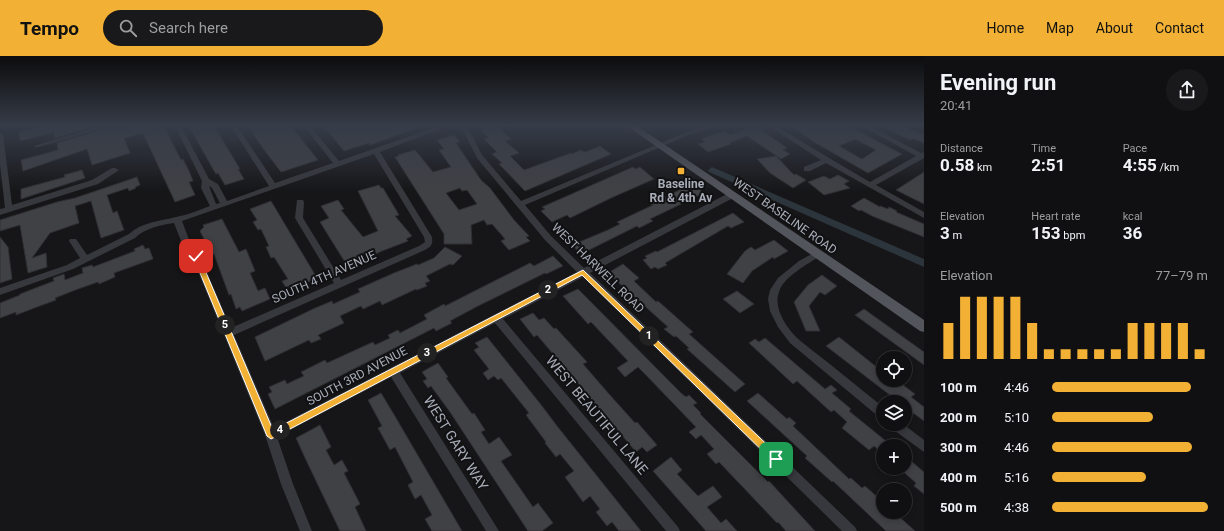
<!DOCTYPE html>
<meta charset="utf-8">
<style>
body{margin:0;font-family:Roboto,sans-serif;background:#19191b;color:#f1f3f6;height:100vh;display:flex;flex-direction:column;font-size:15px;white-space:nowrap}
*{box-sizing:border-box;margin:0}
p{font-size:13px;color:#9c9d9f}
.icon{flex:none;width:22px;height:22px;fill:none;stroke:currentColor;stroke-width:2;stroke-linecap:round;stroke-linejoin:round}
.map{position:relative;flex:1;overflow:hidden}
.drawer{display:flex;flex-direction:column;background:#101012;width:300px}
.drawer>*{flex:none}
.fabs{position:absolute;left:876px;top:295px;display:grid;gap:8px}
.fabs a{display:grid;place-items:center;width:36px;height:36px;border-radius:50%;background:#101012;box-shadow:0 2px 6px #0003,0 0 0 1px #303032;font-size:20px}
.pin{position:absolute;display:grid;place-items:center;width:34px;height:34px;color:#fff;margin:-17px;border-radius:8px;box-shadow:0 2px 6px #0006}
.km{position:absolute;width:20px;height:20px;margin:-10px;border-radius:50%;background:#222;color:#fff;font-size:11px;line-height:20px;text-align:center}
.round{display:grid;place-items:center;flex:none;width:42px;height:42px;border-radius:21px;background:#19191b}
.headline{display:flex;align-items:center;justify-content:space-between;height:68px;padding:0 16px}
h1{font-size:22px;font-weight:700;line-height:30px}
.stats{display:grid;grid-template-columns:repeat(3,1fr);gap:6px;height:68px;padding:4px 16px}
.stats div{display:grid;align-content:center}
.stats b{font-size:17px;font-weight:700}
.stats small{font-size:11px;font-weight:400}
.stats p{font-size:11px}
.chart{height:112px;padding:8px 16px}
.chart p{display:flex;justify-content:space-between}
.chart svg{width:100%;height:72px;margin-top:4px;stroke:#f2b134;stroke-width:6}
ul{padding:0 16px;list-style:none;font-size:13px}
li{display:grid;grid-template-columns:64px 48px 1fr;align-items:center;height:30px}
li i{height:10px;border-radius:5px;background:#f2b134}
header{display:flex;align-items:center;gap:24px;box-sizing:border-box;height:56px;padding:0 20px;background:#f2b134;color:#111}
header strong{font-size:19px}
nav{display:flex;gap:22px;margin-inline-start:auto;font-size:14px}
.search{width:280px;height:36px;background:#19191b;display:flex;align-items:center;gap:10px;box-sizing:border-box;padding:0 14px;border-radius:22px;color:#9c9d9f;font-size:15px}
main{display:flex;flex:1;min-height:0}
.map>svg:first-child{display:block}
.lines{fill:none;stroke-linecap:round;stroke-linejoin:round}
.canal{fill:#2c353c;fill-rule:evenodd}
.building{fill:#404145;stroke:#303034;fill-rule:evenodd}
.minor{fill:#37383d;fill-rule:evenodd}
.major{fill:#53555c;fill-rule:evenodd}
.route{fill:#f2b134;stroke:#fff}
.poi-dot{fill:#f2b134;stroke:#111113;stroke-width:1.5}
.labels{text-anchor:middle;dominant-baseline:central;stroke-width:4;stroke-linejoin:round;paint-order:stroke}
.poi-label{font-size:12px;font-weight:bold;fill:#a8adb8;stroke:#111113}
.street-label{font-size:12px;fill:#a8adb8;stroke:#111113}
.near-street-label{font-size:14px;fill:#a8adb8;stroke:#111113}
</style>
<header>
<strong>Tempo</strong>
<div class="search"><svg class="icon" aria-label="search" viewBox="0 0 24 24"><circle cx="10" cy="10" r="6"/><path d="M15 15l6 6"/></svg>Search here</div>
<nav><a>Home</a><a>Map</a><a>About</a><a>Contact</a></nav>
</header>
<main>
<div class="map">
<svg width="924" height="475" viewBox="0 0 924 475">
<rect width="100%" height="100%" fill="#161618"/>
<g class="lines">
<path class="canal" d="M 712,111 L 924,203 L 924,211 L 709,116 L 708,114 Z"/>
</g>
<path class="building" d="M 42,70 L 96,70 L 55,82 L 54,76 L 20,85 L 19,76 Z
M 112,70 L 117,70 L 118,73 L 129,70 L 164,70 L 181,104 L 183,103 L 189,115 L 193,125 L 189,126 L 195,139 L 175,146 L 143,77 L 124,82 L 130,97 L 114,102 L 92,109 L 87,93 L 23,115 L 21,104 L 58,94 L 57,87 L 111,71 Z
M 189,70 L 214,70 L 240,113 L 238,113 L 244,123 L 225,129 L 218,117 L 216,118 L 213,113 Z
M 248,70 L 291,70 L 318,104 L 281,116 L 262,91 Z
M 324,70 L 420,70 L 420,71 L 370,89 L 369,87 L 344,95 Z
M 478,70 L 498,70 L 504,75 L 502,75 L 511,83 L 505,85 L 519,97 L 510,100 L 524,114 L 571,97 L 572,98 L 581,94 L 584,96 L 588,95 L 600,90 L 611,98 L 525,135 L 499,108 L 502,107 L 492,98 L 497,96 L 484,83 L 489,82 L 481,75 L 483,74 Z
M 755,70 L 787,92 L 783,94 L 790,98 L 781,103 L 747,80 L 729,87 L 731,88 L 708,96 L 698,88 L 705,86 L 701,83 L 724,75 L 730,79 Z
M 791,70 L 848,70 L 902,98 L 868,117 L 814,86 ZM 855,83 L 876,94 L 862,103 L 839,90 Z
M 881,70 L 902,70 L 911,75 L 913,74 L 924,79 L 924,87 L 913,82 L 910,84 Z
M 454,79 L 460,86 L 456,87 L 481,124 L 490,132 L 514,164 L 529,180 L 526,181 L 530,185 L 509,194 L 501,185 L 505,183 L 492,168 L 487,169 L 484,164 L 471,169 L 472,188 L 444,188 L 444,178 L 395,101 L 399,100 L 398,99 L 415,94 L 433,116 L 451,111 L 439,94 L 444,93 L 437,84 ZM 460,132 L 462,135 L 467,134 L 477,148 L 459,154 L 446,137 Z
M 776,100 L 794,119 L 796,118 L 806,124 L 793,132 L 770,117 L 757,103 Z
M 633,111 L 636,113 L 640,111 L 654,123 L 611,142 L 570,162 L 567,159 L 552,166 L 541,155 L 545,153 L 542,151 Z
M 82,114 L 85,122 L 21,143 L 21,133 L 65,121 L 64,119 Z
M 924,116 L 924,148 L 896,134 Z
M 838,119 L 849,125 L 844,128 L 850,132 L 824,139 L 808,126 L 824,120 L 830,123 Z
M 137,121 L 140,129 L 135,131 L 136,132 L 129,135 L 128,132 L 107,139 L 113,157 L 117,155 L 124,174 L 101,182 L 91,145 L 75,150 L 79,167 L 50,177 L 32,202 L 46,197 L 47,211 L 28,217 L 20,169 L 0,175 L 0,164 L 57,146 L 75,142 Z
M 692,128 L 704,137 L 650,163 L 653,165 L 639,172 L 637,170 L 581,198 L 572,189 L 608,174 L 620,168 L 617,166 L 653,149 L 651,148 Z
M 379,129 L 381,132 L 383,132 L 399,159 L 395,160 L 412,180 L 406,183 L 408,185 L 382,195 L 348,211 L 320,166 L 329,162 L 321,150 L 338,144 L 344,153 L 341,154 L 363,181 L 378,175 L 358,135 Z
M 864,142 L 880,151 L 880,150 L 888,153 L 889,151 L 897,155 L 896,156 L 924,168 L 924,181 L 872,160 L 861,154 L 859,155 L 851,150 Z
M 271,145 L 317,222 L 288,235 L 282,225 L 288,223 L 274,201 L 271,202 L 266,191 L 269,190 L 261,173 L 258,174 L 253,166 L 257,164 L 250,153 Z
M 733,157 L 744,166 L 731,172 L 728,170 L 665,207 L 667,209 L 658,213 L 655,211 L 651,213 L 643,204 L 647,202 L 645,200 L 656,195 L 657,196 Z
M 222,163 L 239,196 L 246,193 L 255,215 L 250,217 L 258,235 L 265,232 L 270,243 L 242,255 L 240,251 L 236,253 L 231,238 L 229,239 L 214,198 L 212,199 L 200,175 L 204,171 L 203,169 Z
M 0,181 L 8,191 L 12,223 L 0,227 Z
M 774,184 L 788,195 L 774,203 L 773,201 L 752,215 L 743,227 L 727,218 L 745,195 L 751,191 L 755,194 Z
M 143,189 L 145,193 L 149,192 L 153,203 L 114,217 L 115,221 L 99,228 L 98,226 L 78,233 L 55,242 L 56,244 L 37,251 L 16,259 L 16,256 L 0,262 L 0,247 L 20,239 L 20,238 L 54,225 L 53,222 L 64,218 L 65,224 L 83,217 L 82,212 L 92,209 L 93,211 L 135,195 L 134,193 Z
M 445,191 L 462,200 L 453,209 L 450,208 L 426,220 L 430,225 L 425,227 L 427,230 L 417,234 L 416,233 L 382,249 L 380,245 L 363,253 L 361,250 L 340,260 L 344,267 L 318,279 L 321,283 L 311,287 L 309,284 L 265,305 L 255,281 L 313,253 L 332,245 L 333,248 L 360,236 L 358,233 L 394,217 L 417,208 L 418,209 L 434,202 Z
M 553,200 L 563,210 L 546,218 L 545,217 L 476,251 L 450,265 L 452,267 L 436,275 L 434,272 L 275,353 L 268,338 L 272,336 L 269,331 L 285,324 L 287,328 L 295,324 L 304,320 L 301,316 L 325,304 L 327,307 L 373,286 L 375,289 L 390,282 L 388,279 L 398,274 L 400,277 L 427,263 L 424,259 L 444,248 L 445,250 L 530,207 L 534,210 Z
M 623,208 L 639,222 L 634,225 L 656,246 L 658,245 L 693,276 L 689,278 L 745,328 L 735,336 L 687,293 L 689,292 L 676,280 L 674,281 L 664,273 L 668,271 L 608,217 Z
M 822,219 L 837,230 L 825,239 L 820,236 L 809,250 L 820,275 L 806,275 L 794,246 L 808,229 Z
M 578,233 L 681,337 L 686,341 L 689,339 L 697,347 L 693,349 L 701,357 L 700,358 L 768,426 L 769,425 L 815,475 L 786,475 L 778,466 L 777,467 L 719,406 L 716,408 L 707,398 L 714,393 L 701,379 L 696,383 L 689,376 L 696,371 L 643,316 L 638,311 L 625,321 L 617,312 L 628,305 L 591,266 L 588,268 L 563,240 Z
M 737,235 L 754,248 L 740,257 L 723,243 Z
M 864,253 L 924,296 L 924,309 L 855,259 Z
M 533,257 L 539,264 L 544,262 L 554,273 L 556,272 L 587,306 L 583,308 L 609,338 L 635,367 L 637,366 L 657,389 L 647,396 L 642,391 L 636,396 L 537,279 L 534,281 L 520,263 Z
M 487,281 L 542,350 L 557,370 L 641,475 L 619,475 L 612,466 L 607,470 L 596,456 L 600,453 L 590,440 L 583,446 L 565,421 L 574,415 L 560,398 L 556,401 L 545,387 L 546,386 L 526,359 L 529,357 L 501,322 L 498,324 L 494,320 L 488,324 L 483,317 L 489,313 L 474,294 L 479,291 L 475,287 Z
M 839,281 L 879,313 L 876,315 L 883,320 L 883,324 L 888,324 L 895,329 L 899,326 L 915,338 L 911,341 L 924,351 L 924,365 L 905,351 L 905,346 L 899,346 L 826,290 Z
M 765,282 L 825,333 L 831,329 L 837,334 L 832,337 L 851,353 L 849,355 L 892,390 L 883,390 L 883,398 L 874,390 L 869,394 L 842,372 L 847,366 L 834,354 L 831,356 L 797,325 L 793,328 L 749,287 L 755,283 L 759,286 Z
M 438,307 L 448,321 L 446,322 L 472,358 L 474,357 L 485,374 L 481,376 L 489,388 L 499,381 L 512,399 L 501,405 L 533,451 L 538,447 L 553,467 L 542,475 L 528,475 L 450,356 L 431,330 L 428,332 L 423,325 L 427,323 L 422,316 Z
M 381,337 L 396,362 L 462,475 L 432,475 L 425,463 L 432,459 L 421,439 L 415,443 L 408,429 L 413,426 L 395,391 L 390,394 L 378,372 L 382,370 L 368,344 Z
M 758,337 L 787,363 L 789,361 L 796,367 L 793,370 L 849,423 L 851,422 L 862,432 L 865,430 L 883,446 L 883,456 L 894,456 L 915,475 L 886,475 L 833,425 L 832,426 L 805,402 L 807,400 L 747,345 Z
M 320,369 L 331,391 L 326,394 L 334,409 L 342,404 L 348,415 L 344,417 L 360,448 L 355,451 L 366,475 L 340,475 L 306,404 L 296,382 Z
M 905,400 L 924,416 L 924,438 L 914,430 L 916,427 L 899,412 L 905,412 Z
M 671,401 L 682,414 L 677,418 L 698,440 L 713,430 L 722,441 L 707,451 L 721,467 L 726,463 L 737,475 L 706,475 L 653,415 Z"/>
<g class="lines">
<path class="minor" d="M 101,70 L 111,70 L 39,91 L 35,91 L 34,90 Z
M 175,70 L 181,70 L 209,123 L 218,128 L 227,145 L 269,130 L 231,70 L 237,70 L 275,127 L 333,107 L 304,70 L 310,70 L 339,105 L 439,70 L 448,70 L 380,96 L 432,181 C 433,189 431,190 425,194 L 234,279 L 274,372 L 577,216 L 545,184 L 477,102 L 461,70 L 467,70 L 482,99 L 521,145 L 687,76 L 705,70 L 714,70 L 713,71 L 691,78 L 525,149 L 551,180 L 584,212 L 729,137 L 735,137 L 735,141 L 590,217 L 855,471 L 857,475 L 842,475 L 583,221 L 503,263 L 678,471 L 680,475 L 666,475 L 495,267 L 400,317 L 499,475 L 486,475 L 391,321 L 277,381 L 293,428 L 312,475 L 300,475 L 281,428 L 265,379 L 192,201 L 183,190 L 174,167 C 161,169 145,172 135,182 L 73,213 L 0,239 L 0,232 L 67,209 L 80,202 L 69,185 L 70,183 L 76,183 L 87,199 L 129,178 C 142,166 160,165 176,161 C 188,159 199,154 210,150 L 201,132 L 202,125 ZM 374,98 L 424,181 L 425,186 L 419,190 L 341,224 L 303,162 L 304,146 L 303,144 L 297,144 L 295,162 L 334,227 L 231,272 L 200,200 L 191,189 L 182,165 ZM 209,130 L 212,132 L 220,147 L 216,148 Z
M 769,70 L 776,70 L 829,102 L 870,126 L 916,100 L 862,70 L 870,70 L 921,97 L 924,96 L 924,102 L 876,129 L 924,156 L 924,162 L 826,107 L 810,115 L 804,115 L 804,111 L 821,104 Z
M 0,76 L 3,78 L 12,149 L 92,124 L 112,112 L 115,112 L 119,114 L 98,128 L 0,159 L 0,153 L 5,152 L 0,108 Z
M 817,195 L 820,196 L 821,198 L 820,200 C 808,208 783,221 779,236 C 773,252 786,271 797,282 C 806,290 816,297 826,305 C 845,320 864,336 883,351 L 883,363 L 879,361 L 790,287 L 778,271 L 770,255 L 768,243 L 770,234 L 778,222 L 799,205 Z
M 890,368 L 903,368 L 924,384 L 924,396 L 891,372 Z"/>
<path class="major" d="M 627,70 L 637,70 L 924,264 L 924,276 L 920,275 Z"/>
</g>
<linearGradient id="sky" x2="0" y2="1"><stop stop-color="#0c0c0d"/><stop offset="0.51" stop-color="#363c48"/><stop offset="1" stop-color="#363c48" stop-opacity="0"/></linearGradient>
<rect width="924" height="136" fill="url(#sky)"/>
<path class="route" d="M 196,198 L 199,200 L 273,374 L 583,214 L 779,400 L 781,403 L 776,407 L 774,406 L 582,219 L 271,383 L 267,380 L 193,200 Z"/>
<rect class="poi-dot" x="677" y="111" width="8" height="8" rx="2"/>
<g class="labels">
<g class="poi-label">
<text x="681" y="128">Baseline<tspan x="681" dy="14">Rd &amp; 4th Av</tspan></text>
</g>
<g class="street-label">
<text transform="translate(785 160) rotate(35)">WEST BASELINE ROAD</text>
<text transform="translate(598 212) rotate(44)">WEST HARWELL ROAD</text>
<text transform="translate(324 221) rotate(-24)">SOUTH 4TH AVENUE</text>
<text transform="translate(357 320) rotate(-28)">SOUTH 3RD AVENUE</text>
</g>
<g class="near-street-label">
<text transform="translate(597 359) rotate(50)">WEST BEAUTIFUL LANE</text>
<text transform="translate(456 387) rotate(58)">WEST GARY WAY</text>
</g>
</g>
</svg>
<div class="fabs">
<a><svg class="icon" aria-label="locate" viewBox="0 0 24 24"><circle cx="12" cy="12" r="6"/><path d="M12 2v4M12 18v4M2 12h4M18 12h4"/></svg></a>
<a><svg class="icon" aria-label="layers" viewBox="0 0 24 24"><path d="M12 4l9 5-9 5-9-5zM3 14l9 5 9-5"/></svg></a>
<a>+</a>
<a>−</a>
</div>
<div class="pin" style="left:776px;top:403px;background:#1e9e55"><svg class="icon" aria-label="arrive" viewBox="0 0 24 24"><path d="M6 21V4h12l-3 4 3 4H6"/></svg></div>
<div class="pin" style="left:196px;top:200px;background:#d93025"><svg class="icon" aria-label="check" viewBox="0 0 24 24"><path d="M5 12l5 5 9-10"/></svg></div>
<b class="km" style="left:649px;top:280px">1</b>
<b class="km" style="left:548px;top:234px">2</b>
<b class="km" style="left:427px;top:297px">3</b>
<b class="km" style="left:280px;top:374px">4</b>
<b class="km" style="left:225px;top:269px">5</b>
</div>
<section class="drawer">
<div class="headline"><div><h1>Evening run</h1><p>20:41</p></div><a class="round"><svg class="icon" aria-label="share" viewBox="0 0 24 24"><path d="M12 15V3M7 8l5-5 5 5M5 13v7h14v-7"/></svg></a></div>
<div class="stats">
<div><p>Distance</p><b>0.58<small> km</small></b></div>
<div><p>Time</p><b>2:51</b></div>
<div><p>Pace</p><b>4:55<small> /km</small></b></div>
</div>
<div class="stats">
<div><p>Elevation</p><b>3<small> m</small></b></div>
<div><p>Heart rate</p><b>153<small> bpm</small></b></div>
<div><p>kcal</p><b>36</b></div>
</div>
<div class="chart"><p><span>Elevation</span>77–79 m</p>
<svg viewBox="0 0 160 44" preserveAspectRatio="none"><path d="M5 44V22M15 44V6M25 44V6M35 44V6M45 44V6M55 44V22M65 44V38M75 44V38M85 44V38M95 44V38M105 44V38M115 44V22M125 44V22M135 44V22M145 44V22M155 44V38"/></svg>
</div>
<ul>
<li><b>100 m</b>4:46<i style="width:89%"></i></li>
<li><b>200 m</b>5:10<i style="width:65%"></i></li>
<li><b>300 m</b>4:46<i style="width:90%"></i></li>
<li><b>400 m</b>5:16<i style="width:60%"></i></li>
<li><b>500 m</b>4:38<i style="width:100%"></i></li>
</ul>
</section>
</main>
